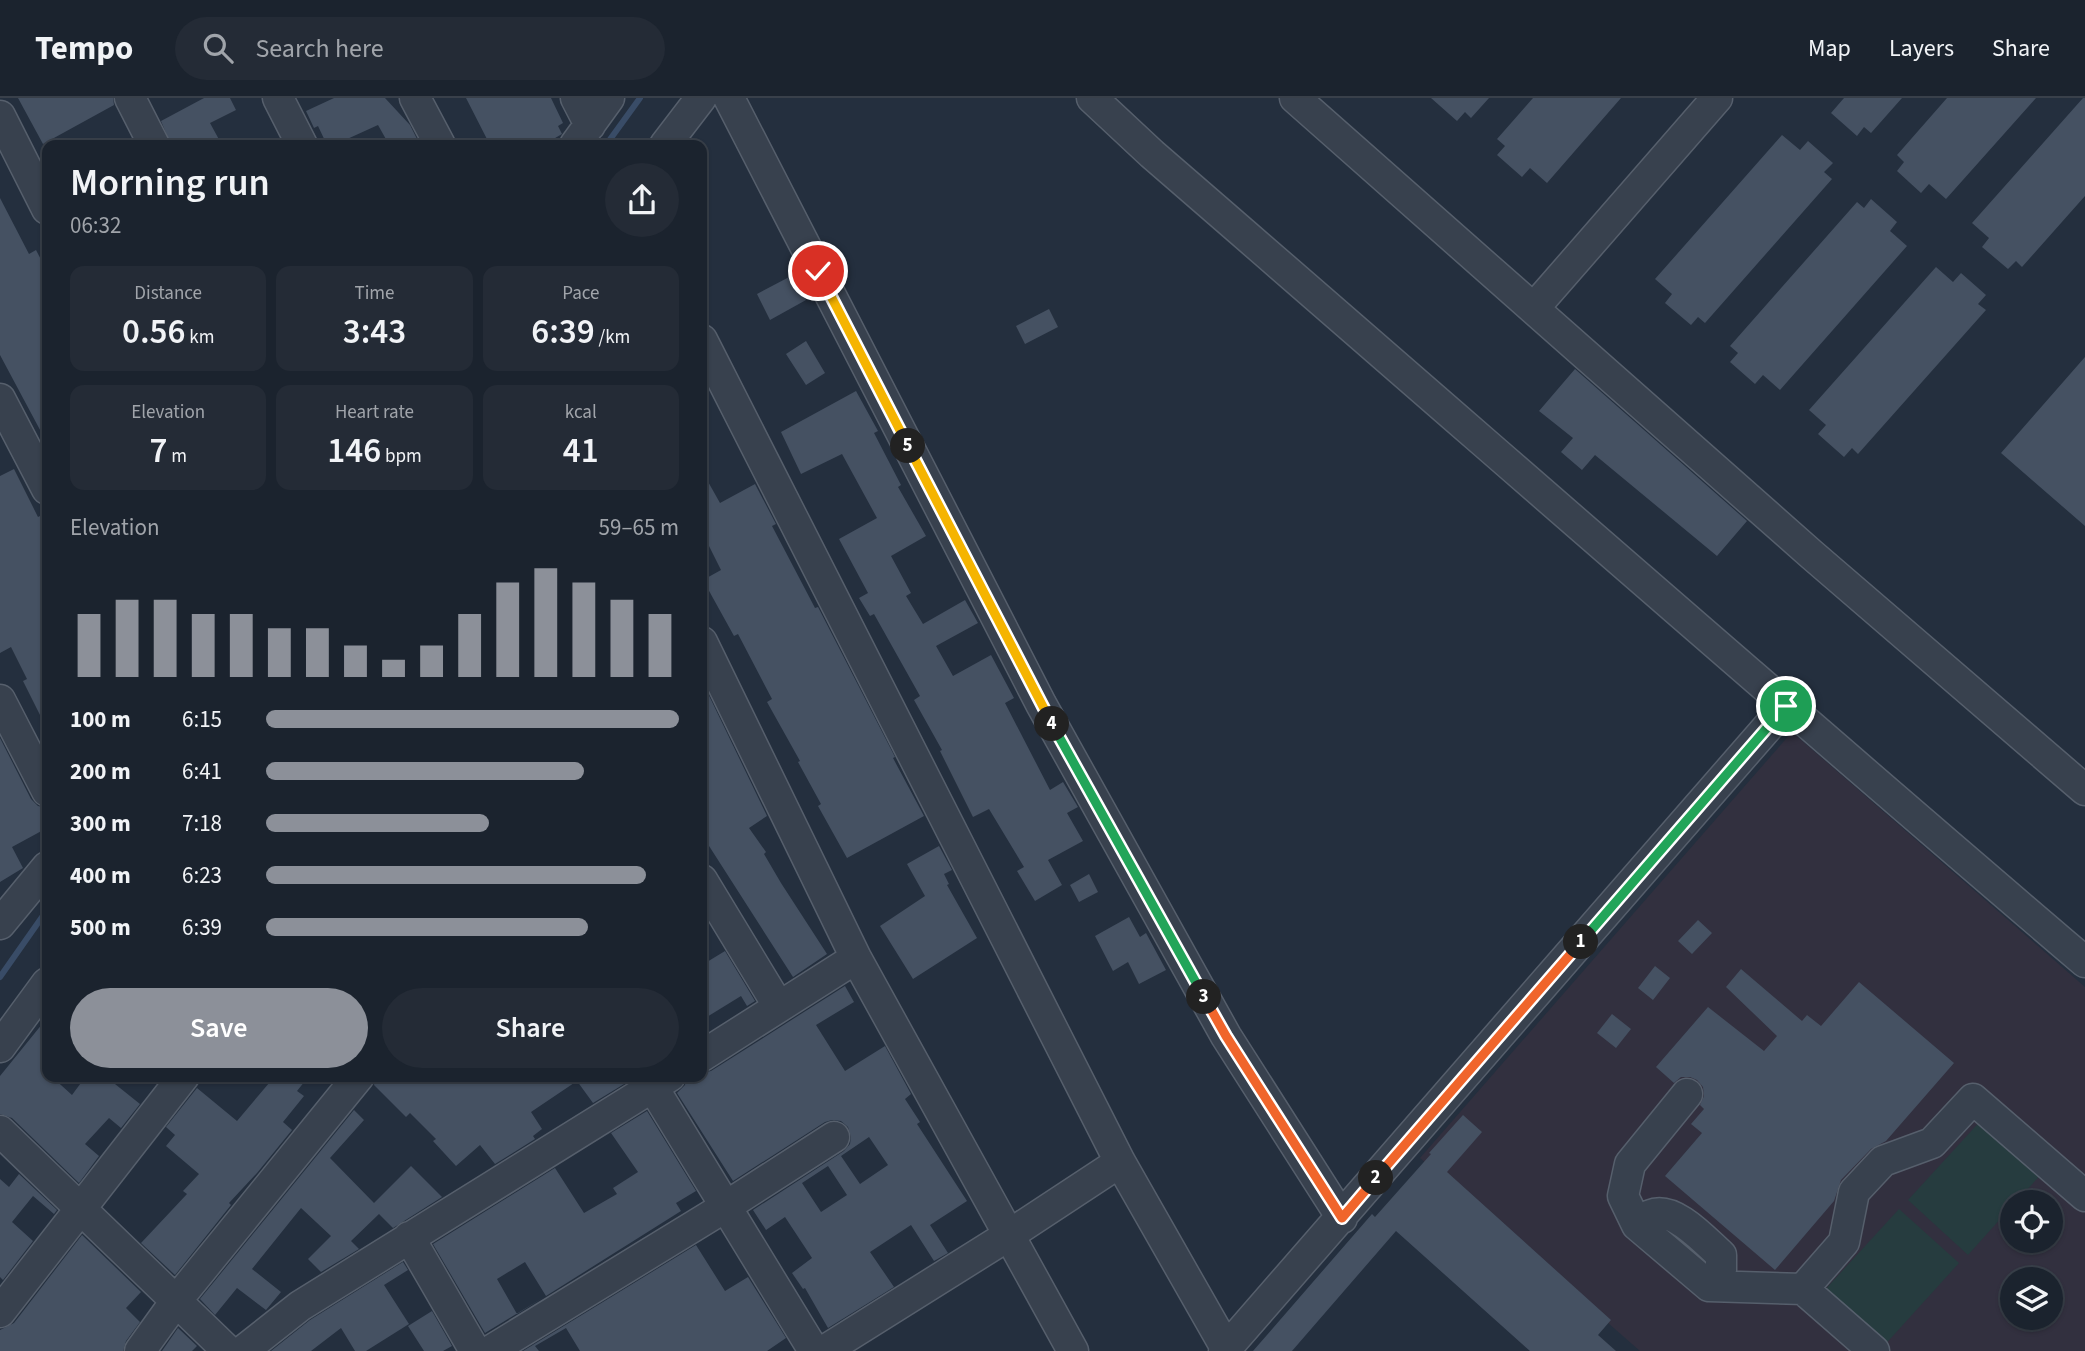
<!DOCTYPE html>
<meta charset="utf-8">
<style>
body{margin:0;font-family:"Source Sans 3",sans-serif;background:#242b36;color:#f1f3f6;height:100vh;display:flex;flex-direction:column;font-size:26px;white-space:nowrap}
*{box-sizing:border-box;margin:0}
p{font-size:23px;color:#a0a4aa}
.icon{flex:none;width:38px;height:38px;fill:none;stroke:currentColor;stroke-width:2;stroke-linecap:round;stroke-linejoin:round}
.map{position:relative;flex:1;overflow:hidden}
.drawer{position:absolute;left:42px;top:42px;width:665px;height:942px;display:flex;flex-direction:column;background:#1b232e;border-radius:14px;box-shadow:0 2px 5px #0004,0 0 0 2px #39404a}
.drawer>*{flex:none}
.buttons{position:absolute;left:2000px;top:1092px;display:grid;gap:14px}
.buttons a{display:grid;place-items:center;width:63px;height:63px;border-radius:50%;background:#1b232e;box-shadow:0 2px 5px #0004,0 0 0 2px #39404a;font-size:35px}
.pin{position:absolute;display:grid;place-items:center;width:60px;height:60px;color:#fff;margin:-30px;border:4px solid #fff;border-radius:50%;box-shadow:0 2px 7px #0007}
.km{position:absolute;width:35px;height:35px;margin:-18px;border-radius:50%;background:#222;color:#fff;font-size:19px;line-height:35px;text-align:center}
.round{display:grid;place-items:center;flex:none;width:74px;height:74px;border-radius:37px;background:#242b36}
.summary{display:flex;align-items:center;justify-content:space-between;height:119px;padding:0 28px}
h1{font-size:38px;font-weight:600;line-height:52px}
.metrics{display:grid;grid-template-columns:repeat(3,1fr);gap:10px;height:119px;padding:7px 28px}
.metrics div{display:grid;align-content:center;border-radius:14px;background:#242b36;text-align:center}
.metrics b{font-size:35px;font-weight:600}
.metrics small{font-size:19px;font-weight:400}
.metrics p{font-size:19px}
.chart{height:196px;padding:14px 28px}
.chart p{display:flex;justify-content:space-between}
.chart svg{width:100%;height:126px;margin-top:7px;stroke:#8c9099;stroke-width:6}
.button{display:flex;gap:14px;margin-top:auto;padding:14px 28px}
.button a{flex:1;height:80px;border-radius:42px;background:#8c9099;color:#fff;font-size:28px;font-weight:600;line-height:80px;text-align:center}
.button a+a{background:#242b36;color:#f1f3f6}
ul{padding:0 28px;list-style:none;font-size:23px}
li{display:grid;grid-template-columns:112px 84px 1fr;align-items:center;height:52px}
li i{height:18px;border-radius:9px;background:#8c9099}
header{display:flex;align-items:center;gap:42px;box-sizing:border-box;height:98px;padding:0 35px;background:#1b232e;border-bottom:2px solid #39404a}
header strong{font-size:33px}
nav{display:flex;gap:38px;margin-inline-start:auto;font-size:24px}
.search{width:490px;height:63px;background:#242b36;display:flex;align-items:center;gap:18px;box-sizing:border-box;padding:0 24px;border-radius:38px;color:#a0a4aa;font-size:26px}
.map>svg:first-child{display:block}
.medical{fill:#32303f;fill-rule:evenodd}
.grass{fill:#263c3f}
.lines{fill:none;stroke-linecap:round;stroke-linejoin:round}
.stream{stroke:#394c67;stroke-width:6}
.building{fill:#455162;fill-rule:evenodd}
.minor-casing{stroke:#565f6c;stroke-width:33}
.minor{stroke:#38414e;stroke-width:30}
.split-1-casing{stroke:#fff;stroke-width:14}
.split-2-casing{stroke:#fff;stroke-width:14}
.split-3-casing{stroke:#fff;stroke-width:14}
.split-4-casing{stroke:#fff;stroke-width:14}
.split-5-casing{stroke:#fff;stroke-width:14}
.split-6-casing{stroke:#fff;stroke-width:14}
.split-1{stroke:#22a559;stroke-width:9}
.split-2{stroke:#f0652b;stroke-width:9}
.split-3{stroke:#f0652b;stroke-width:9}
.split-4{stroke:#22a559;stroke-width:9}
.split-5{stroke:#f5b400;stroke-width:9}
.split-6{stroke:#f5b400;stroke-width:9}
</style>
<header>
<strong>Tempo</strong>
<div class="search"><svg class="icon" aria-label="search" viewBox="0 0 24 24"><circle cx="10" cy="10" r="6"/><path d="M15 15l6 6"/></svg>Search here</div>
<nav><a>Map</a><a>Layers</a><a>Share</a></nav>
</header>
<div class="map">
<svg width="2085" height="1253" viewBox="0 0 2085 1253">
<rect width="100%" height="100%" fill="#242f3e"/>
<path class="medical" d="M 1792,634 L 2085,889 L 2085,1253 L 1640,1253 L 1420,1060 ZM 2012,1104 L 2051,1104 L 2051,1143 L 2012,1143 ZM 2012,1181 L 2051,1181 L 2051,1220 L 2012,1220 Z"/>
<path class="grass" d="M 1985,1018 L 2045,1072 L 2016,1104 L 2012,1104 L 2012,1108 L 1968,1157 L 1908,1102 Z
M 1899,1111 L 1959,1165 L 1882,1250 L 1822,1195 Z"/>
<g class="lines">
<path class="stream" d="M 606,47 L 640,0
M 0,879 L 47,812"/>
</g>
<path class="building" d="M 18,0 L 113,0 L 114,7 L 43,46 Z
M 204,0 L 230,0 L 236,12 L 210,25 L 222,47 L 171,47 L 161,23 Z
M 334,0 L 385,0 L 410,27 L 420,47 L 379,47 L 387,43 L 378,27 L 334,47 L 327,47 L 318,28 L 314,30 L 306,13 Z
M 466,0 L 551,0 L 563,25 L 558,28 L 562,36 L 550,43 L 553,47 L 490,47 Z
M 1431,0 L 1489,0 L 1471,20 L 1465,14 L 1457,23 Z
M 1533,0 L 1621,0 L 1547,85 L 1530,70 L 1522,79 L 1497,57 L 1505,48 L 1497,41 Z
M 1844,0 L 1902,0 L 1871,35 L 1864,29 L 1857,38 L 1831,15 Z
M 1947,0 L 2036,0 L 1946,101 L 1929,86 L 1921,95 L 1897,73 L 1904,64 L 1897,57 Z
M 2083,0 L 2085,0 L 2085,98 L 2022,169 L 2016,163 L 2008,171 L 1982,149 L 1989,140 L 1972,125 Z
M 1782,37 L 1800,52 L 1808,43 L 1833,65 L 1824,74 L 1832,81 L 1705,225 L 1698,219 L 1691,227 L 1665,205 L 1672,196 L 1655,181 Z
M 0,100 L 29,156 L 36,152 L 47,173 L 47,345 L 0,257 Z
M 1871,101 L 1897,124 L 1890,133 L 1907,148 L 1780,292 L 1763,277 L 1755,286 L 1730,264 L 1738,255 L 1730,248 L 1857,104 L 1864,110 Z
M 1936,169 L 1953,184 L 1961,175 L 1986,197 L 1978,206 L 1986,212 L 1858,356 L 1852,350 L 1844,359 L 1818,336 L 1826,327 L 1809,312 Z
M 793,177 L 806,202 L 770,222 L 757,196 Z
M 1049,211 L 1058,229 L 1025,246 L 1016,228 Z
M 806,243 L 825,275 L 806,287 L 786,256 Z
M 2085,259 L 2085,428 L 2001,355 Z
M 1575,271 L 1747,423 L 1717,458 L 1595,357 L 1582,372 L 1561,354 L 1573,340 L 1539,313 Z
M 856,293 L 878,333 L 874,335 L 901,387 L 898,389 L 926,438 L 891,458 L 911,495 L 906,498 L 923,526 L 965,502 L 978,525 L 936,548 L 953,578 L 991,557 L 1014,600 L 1005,605 L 1050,692 L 1063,684 L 1078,709 L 1067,715 L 1083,743 L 1048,762 L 1062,787 L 1035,803 L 1017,773 L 1024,769 L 989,711 L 973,719 L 940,653 L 942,652 L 914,602 L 920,598 L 874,516 L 870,518 L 859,500 L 868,495 L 839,441 L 877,420 L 842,356 L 801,376 L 781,334 Z
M 14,371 L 38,419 L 42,417 L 47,427 L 47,631 L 23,583 L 27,581 L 11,549 L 0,555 L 0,378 Z
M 702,373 L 720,405 L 755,386 L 776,426 L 772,428 L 815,510 L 818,509 L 895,659 L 893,660 L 924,718 L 847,760 L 818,708 L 821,706 L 798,664 L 800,663 L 767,604 L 772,601 L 738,536 L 734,538 L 703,482 L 721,472 L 702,434 Z
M 702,583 L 767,718 L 749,730 L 766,754 L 764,756 L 781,785 L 827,856 L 793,879 L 702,737 Z
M 0,640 L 31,701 L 38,708 L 47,710 L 47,730 L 12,749 L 23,770 L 0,784 Z
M 939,748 L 952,772 L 944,776 L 949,786 L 947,787 L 977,840 L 913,881 L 880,828 L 925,798 L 907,766 Z
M 1089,776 L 1098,794 L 1079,804 L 1070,787 Z
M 1129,819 L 1140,839 L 1146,835 L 1166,872 L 1139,886 L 1128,864 L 1113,873 L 1095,838 Z
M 1698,822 L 1712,835 L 1692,856 L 1678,843 Z
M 725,853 L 755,903 L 747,908 L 741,898 L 702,922 L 702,867 Z
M 1655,868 L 1670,880 L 1653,902 L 1638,890 Z
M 1741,871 L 1802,923 L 1807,917 L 1821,928 L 1859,884 L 1954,965 L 1886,1043 L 1871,1051 L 1841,1082 L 1834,1103 L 1775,1172 L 1665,1078 L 1702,1035 L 1691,1026 L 1704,1011 L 1700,1007 L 1704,998 L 1703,989 L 1697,982 L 1690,979 L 1681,979 L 1674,985 L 1656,969 L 1708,909 L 1764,953 L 1777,938 L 1726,889 Z
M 845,888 L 854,904 L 816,927 L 845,973 L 885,948 L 911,996 L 905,1001 L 920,1024 L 917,1026 L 967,1103 L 930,1127 L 948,1155 L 934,1163 L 911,1127 L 870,1154 L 894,1189 L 828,1230 L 805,1190 L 803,1191 L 792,1175 L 812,1160 L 785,1119 L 766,1132 L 753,1112 L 844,1053 L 850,1046 L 851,1039 L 848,1029 L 841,1023 L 832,1022 L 825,1024 L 733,1083 L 677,995 L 685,987 L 687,978 L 702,978 L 702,975 L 711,973 ZM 869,1039 L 888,1067 L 860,1086 L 841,1058 ZM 828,1068 L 847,1097 L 821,1114 L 802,1085 Z
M 1612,916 L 1631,931 L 1616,950 L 1597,935 Z
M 47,920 L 47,978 L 51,978 L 72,997 L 86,978 L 105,978 L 140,1006 L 121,1030 L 109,1020 L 85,1046 L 99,1058 L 79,1085 L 12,1020 L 0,1016 L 0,978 Z
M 275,978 L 309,978 L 297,993 L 304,998 L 283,1024 L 292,1032 L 257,1075 L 229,1105 L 231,1107 L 175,1177 L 141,1145 L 187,1096 L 183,1093 L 199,1076 L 166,1048 L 175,1037 L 166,1029 L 197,990 L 237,1023 Z
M 376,978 L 625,978 L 629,983 L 593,1005 L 577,983 L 531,1014 L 542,1031 L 533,1038 L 535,1041 L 495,1066 L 480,1047 L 456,1068 L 433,1043 L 436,1041 L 410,1015 L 406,1019 L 374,987 Z
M 354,1012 L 364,1022 L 330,1060 L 374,1105 L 411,1068 L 442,1099 L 393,1130 L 379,1116 L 351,1143 L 359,1151 L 321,1174 L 308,1161 L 331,1138 L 301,1110 L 252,1171 L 281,1194 L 266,1212 L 237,1190 L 215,1217 L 200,1201 Z
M 647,1013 L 696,1093 L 676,1105 L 681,1113 L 546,1198 L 525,1164 L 497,1181 L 517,1216 L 544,1199 L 485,1235 L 433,1146 L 555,1070 L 584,1115 L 617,1096 L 613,1090 L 638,1074 L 611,1035 Z
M 1463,1017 L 1482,1034 L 1447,1074 L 1611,1222 L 1598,1237 L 1616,1253 L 1530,1253 L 1396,1133 L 1292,1253 L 1253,1253 L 1372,1116 L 1375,1119 L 1431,1056 L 1429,1055 Z
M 19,1076 L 57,1112 L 54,1116 L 33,1098 L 12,1124 L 33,1143 L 3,1182 L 0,1179 L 0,1081 L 9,1089 Z
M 82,1137 L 141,1194 L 126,1210 L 140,1224 L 126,1243 L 123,1253 L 0,1253 L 0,1232 L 14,1225 Z
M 696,1147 L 725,1193 L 748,1179 L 786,1240 L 767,1253 L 580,1253 L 566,1230 L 535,1248 L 539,1253 L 523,1253 Z
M 403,1164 L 408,1172 L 384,1187 L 409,1226 L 366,1253 L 355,1253 L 341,1230 L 311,1253 L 271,1253 L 310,1222 Z
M 432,1213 L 452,1248 L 443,1253 L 424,1253 L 408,1228 Z
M 178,1230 L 197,1248 L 192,1253 L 162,1253 Z"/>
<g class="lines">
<g class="minor-casing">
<path id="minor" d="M 130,0 L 154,47
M 278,0 L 302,47
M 415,0 L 440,47
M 576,0 L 590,27
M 729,0 L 1041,606 L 1226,938 L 1342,1120
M 1092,0 L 1152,56 C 1463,325 1772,597 2085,864
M 1295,0 L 1811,456 L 2085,692
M 0,18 L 47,111
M 575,47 L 609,0
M 665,47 L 701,0
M 1534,210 L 1717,0
M 702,242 L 1120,1064 L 1226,1250
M 0,301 L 47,391
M 702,544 L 856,860 L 1073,1253
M 0,602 L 47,693
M 702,782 L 779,909
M 0,826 L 47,769
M 0,949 L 47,885
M 702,958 L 856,860
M 646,978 L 814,1253
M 1687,996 L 1630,1066 L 1623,1098 L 1637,1127 L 1709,1188 L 1803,1191
M 0,1033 L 228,1253
M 1637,1127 C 1641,1124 1646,1118 1651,1117 C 1674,1107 1706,1144 1721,1157 L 1721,1172 L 1709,1188
M 409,1139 L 475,1253
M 0,1214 L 184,978
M 140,1253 L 176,1203 L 359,978
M 243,1253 L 300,1208 L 670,978
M 490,1253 L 725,1109 L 834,1039
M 824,1253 L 1009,1137 L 1120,1064
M 1224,1253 L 1786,608
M 1874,1253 L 1803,1191 L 1844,1144 L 1854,1094 L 1883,1063 L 1932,1045 L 1973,1001 L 2085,1098"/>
</g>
<use href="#minor" class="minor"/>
</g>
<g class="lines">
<g class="split-1-casing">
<path id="split-1" d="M 1581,844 L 1786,608"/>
</g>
<g class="split-2-casing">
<path id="split-2" d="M 1376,1080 L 1581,844"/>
</g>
<g class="split-3-casing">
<path id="split-3" d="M 1204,899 L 1226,938 L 1342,1120 L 1376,1080"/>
</g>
<g class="split-4-casing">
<path id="split-4" d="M 1052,626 L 1204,899"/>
</g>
<g class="split-5-casing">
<path id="split-5" d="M 908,348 L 1052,626"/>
</g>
<g class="split-6-casing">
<path id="split-6" d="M 818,173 L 908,348"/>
</g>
<use href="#split-1" class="split-1"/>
<use href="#split-2" class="split-2"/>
<use href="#split-3" class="split-3"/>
<use href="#split-4" class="split-4"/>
<use href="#split-5" class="split-5"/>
<use href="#split-6" class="split-6"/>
</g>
</svg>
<div class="buttons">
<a><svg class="icon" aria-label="locate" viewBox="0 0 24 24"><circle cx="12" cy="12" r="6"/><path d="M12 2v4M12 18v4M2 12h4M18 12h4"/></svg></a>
<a><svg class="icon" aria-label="layers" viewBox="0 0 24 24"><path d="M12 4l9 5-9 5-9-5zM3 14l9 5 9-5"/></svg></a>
</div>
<div class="pin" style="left:1786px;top:608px;background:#1e9e55"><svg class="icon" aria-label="arrive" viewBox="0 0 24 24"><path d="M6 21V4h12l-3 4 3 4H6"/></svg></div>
<div class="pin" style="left:818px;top:173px;background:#d93025"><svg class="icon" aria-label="check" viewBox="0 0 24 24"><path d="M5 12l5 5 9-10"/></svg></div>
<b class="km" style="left:1581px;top:844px">1</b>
<b class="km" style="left:1376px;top:1080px">2</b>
<b class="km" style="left:1204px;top:899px">3</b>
<b class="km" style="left:1052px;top:626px">4</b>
<b class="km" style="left:908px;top:348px">5</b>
<section class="drawer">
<div class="summary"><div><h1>Morning run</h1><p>06:32</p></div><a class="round"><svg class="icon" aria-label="share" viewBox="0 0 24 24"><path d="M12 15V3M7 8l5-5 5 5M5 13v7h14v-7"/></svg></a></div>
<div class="metrics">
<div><p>Distance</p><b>0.56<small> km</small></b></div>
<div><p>Time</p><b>3:43</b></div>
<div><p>Pace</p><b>6:39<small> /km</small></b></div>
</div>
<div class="metrics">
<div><p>Elevation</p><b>7<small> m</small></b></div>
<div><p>Heart rate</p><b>146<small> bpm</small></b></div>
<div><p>kcal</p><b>41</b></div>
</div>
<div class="chart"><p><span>Elevation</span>59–65 m</p>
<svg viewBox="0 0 160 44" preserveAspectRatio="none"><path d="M5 44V22M15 44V17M25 44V17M35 44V22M45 44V22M55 44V27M65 44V27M75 44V33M85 44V38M95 44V33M105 44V22M115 44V11M125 44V6M135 44V11M145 44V17M155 44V22"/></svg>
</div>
<ul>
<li><b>100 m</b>6:15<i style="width:100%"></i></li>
<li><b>200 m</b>6:41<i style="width:77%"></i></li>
<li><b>300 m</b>7:18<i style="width:54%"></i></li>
<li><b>400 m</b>6:23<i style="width:92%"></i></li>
<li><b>500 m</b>6:39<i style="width:78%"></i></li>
</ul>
<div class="button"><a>Save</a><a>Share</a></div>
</section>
</div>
